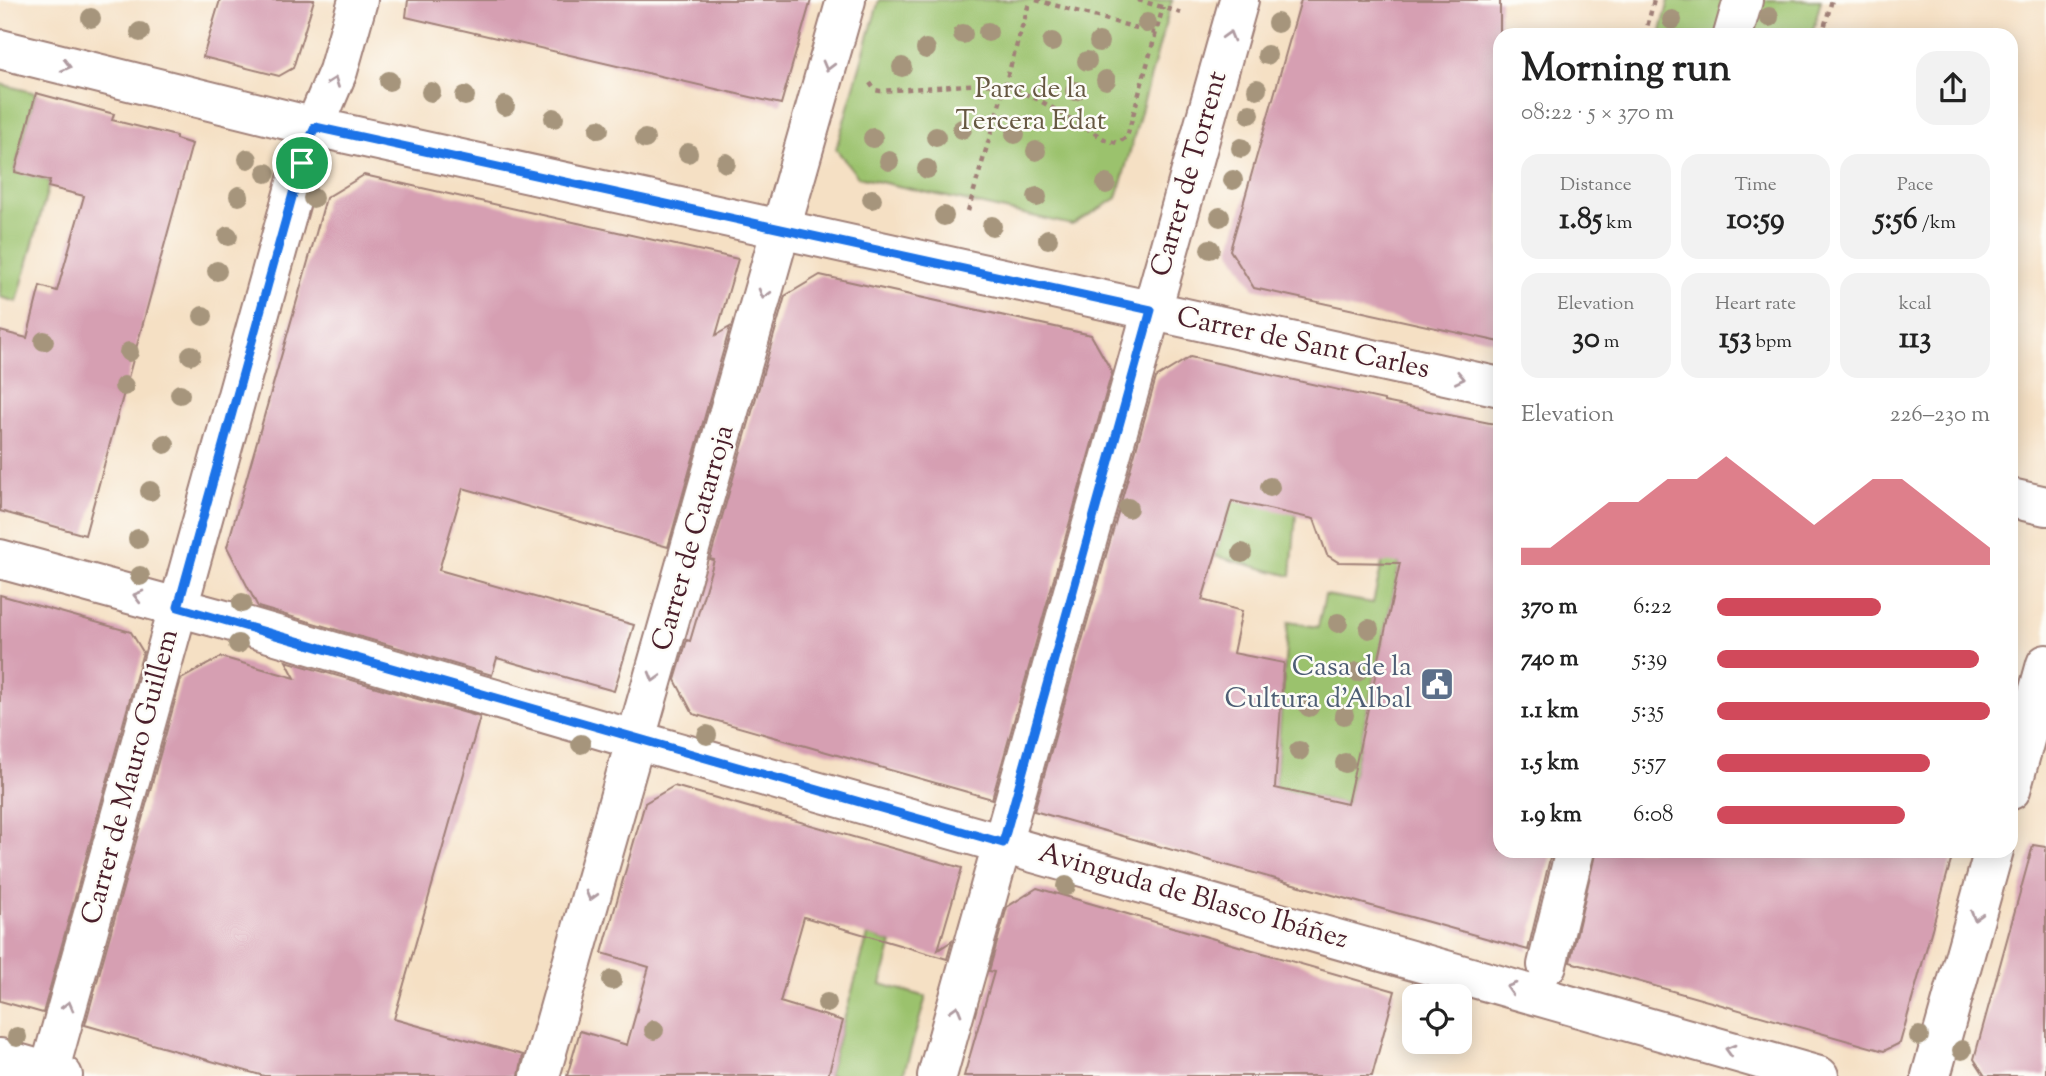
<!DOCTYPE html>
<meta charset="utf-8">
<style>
body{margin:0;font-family:"Sorts Mill Goudy",serif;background:#f2f2f2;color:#222;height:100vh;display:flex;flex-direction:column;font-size:26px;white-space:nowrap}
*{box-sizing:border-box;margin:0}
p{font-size:23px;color:#767676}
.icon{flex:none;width:38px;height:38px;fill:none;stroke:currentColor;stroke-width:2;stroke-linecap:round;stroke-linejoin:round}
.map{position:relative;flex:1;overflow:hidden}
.panel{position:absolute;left:1493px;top:28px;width:525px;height:830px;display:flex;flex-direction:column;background:#fff;border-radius:21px;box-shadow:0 4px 18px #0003}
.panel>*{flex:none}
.fabs{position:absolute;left:1402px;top:984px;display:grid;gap:14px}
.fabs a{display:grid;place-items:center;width:70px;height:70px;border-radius:14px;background:#fff;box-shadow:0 4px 18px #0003;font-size:35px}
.pin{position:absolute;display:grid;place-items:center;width:60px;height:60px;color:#fff;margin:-30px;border:4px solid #fff;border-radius:50%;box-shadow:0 2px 7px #0007}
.round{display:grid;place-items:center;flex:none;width:74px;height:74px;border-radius:21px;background:#f2f2f2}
.overview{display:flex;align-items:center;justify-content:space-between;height:119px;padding:0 28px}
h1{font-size:38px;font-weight:700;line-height:52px}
.figures{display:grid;grid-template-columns:repeat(3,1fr);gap:10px;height:119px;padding:7px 28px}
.figures div{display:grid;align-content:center;border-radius:18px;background:#f2f2f2;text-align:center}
.figures b{font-size:30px;font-weight:700}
.figures small{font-size:19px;font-weight:400}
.figures p{font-size:19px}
.chart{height:196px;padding:14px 28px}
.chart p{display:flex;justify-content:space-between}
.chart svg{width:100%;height:126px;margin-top:7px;fill:#d1495b;opacity:.7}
ul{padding:0 28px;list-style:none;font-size:23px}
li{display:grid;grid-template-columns:112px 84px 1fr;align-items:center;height:52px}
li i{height:18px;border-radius:9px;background:#d1495b}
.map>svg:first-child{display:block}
.green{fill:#9bc26d;stroke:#72704c;stroke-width:2}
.building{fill:#d69fb2;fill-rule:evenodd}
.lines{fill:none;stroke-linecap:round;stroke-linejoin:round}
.minor-casing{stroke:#a08078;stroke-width:42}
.path{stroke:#a08078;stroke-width:4.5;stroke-dasharray:5 5;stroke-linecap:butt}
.minor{stroke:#fff;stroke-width:38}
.tree{fill:#a6957c}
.oneway{stroke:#ae9aa0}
.route-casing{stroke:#fff;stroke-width:14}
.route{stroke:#1a73e8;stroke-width:9}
.labels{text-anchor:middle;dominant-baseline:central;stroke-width:5;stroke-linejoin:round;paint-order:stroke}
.park-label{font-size:28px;fill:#665842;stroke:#fdfcf7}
.street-label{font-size:28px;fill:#4a1f2b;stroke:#fdfcf7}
.service-label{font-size:28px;fill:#4e5e75;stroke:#fdfcf7;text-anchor:end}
</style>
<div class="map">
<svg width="2046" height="1076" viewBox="0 0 2046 1076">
<rect width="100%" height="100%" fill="#fdfcf7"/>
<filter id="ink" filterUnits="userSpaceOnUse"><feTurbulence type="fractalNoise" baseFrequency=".0143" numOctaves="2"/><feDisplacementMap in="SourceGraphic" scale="14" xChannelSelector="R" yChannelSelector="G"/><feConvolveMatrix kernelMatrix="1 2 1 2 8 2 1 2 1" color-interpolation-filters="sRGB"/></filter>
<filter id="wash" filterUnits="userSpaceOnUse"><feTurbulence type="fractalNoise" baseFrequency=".00686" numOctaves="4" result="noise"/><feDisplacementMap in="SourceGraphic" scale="28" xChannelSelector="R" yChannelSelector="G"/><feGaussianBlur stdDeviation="1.57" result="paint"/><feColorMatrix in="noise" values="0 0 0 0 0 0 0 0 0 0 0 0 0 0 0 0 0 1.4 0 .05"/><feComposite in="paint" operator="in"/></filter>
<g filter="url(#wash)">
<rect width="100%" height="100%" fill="#f5e0c4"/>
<path class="green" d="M 879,0 L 1172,0 L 1117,198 L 1072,225 L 858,177 L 836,149 Z
M 1669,0 L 1727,0 L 1718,35 L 1660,35 Z
M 1762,0 L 1821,0 L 1812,35 L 1753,35 Z
M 0,84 L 36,93 L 15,171 L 50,181 L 17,302 L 0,297 Z
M 1248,449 L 1296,515 L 1291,576 L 1215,556 Z
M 1383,559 L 1400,563 L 1347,804 L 1275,788 L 1288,622 L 1318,627 L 1325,595 L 1373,603 Z
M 868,935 L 892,943 L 881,984 L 926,997 L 903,1076 L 828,1076 Z"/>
<g id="blocks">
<path class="building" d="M 220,0 L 314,0 L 293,68 L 279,76 L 203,57 Z
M 408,0 L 811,0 L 781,104 L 406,17 Z
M 1301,0 L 1500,0 L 1500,342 L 1254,288 L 1230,250 Z
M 36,93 L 114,114 L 112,120 L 176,136 L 176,139 L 192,144 L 85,535 L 0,511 L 0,331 L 27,338 L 40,286 L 57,291 L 84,196 L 48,187 L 50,181 L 15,172 Z
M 364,175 L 738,259 L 716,335 L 730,327 L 668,547 L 463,488 L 439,570 L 634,625 L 614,691 L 497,658 L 492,675 L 258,607 L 227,547 L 326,198 Z
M 820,275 L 1091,335 L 1112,372 L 992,799 L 693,714 L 675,680 L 687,640 L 690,641 L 714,560 L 710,559 L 785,296 Z
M 1190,357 L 1384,400 L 1384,402 L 1500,425 L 1500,850 L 1552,850 L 1528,950 L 1034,811 L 1156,378 ZM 1232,501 L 1314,519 L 1327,555 L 1338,562 L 1400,563 L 1347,804 L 1275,788 L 1284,663 L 1233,653 L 1242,611 L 1202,600 Z
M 0,595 L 131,632 L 143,652 L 43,1013 L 0,1001 Z
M 221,657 L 295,678 L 286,661 L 480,717 L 394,1019 L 523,1055 L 519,1076 L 264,1076 L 85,1025 L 181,679 Z
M 674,786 L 962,868 L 938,950 L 952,941 L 947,959 L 804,917 L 780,1002 L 843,1021 L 828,1076 L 567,1076 L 580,1031 L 627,1045 L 649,967 L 602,953 L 645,803 Z
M 2033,845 L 2046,847 L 2046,1076 L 1985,1076 L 1974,1059 Z
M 1596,850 L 1954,850 L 1900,1043 L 1884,1051 L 1570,962 Z
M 1037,888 L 1395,991 L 1372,1076 L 964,1076 L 994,972 L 989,971 L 1007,907 Z"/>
</g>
</g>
<g filter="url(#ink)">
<use href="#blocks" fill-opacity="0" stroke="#a08078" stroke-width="2"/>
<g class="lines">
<g class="minor-casing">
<path id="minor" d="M 1733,35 L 1743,0
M 0,49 L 315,127 L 1500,387
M 2011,498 L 2046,506
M 0,559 L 225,620 L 636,740 L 1819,1076
M 2011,790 L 2046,664
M 1547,965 L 1575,850
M 0,1058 L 63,1076
M 48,1076 L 306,147 L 338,71 L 358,0
M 540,1076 L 846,0
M 937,1076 L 1239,0
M 1931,1076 L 1994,850"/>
</g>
<path class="path" d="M 1036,0 L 1155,33
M 1138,0 L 1182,13
M 1645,35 L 1654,0
M 1822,35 L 1832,0
M 870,83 L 875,90 L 880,91 L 981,84 L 1005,85 L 1039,100 L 1106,140 L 1117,143 L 1127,137 L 1163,7
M 968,211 L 1030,0"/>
<use href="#minor" class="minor"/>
</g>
<g class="tree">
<circle cx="1769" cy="17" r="10"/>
<circle cx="91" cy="18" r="10"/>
<circle cx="1672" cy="20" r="10"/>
<circle cx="1147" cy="23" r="10"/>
<circle cx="1277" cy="23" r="10"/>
<circle cx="140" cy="32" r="10"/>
<circle cx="988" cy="32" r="10"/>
<circle cx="963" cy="34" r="10"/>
<circle cx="1052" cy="42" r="10"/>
<circle cx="1099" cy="42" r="10"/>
<circle cx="926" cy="49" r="10"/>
<circle cx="1267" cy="55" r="10"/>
<circle cx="1087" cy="61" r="10"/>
<circle cx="902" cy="67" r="10"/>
<circle cx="1106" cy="80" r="10"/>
<circle cx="389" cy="81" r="10"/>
<circle cx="1257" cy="89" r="10"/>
<circle cx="1075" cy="91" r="10"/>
<circle cx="431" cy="92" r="10"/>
<circle cx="465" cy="96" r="10"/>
<circle cx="505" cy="106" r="10"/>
<circle cx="1250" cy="114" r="10"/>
<circle cx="554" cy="118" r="10"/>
<circle cx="599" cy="129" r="10"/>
<circle cx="962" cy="129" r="10"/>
<circle cx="1015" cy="134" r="10"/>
<circle cx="936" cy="137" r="10"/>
<circle cx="873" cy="138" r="10"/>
<circle cx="645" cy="139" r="10"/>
<circle cx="1241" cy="148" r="10"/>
<circle cx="1036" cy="151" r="10"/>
<circle cx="688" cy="153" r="10"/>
<circle cx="248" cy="159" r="10"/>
<circle cx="889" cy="161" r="10"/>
<circle cx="726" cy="163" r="10"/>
<circle cx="927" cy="169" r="10"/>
<circle cx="266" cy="173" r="10"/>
<circle cx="1233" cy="180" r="10"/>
<circle cx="1106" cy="184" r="10"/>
<circle cx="239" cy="196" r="10"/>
<circle cx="1037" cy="197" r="10"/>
<circle cx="313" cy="198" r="10"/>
<circle cx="872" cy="199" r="10"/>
<circle cx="944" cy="216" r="10"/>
<circle cx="1220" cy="217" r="10"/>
<circle cx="992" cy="226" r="10"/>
<circle cx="228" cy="236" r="10"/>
<circle cx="1048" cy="239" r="10"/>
<circle cx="1210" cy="249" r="10"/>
<circle cx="217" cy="271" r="10"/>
<circle cx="203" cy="316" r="10"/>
<circle cx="44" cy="341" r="10"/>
<circle cx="129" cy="352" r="10"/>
<circle cx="191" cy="355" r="10"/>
<circle cx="124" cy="386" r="10"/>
<circle cx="180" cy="394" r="10"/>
<circle cx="165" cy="444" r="10"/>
<circle cx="1270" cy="487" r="10"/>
<circle cx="150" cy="491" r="10"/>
<circle cx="1128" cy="508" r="10"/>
<circle cx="138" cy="539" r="10"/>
<circle cx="1242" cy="553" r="10"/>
<circle cx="140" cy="576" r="10"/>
<circle cx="242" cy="603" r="10"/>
<circle cx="1338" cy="623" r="10"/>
<circle cx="1369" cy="629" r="10"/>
<circle cx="238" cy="644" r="10"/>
<circle cx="1357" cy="672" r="10"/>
<circle cx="1309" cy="707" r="10"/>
<circle cx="1344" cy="715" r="10"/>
<circle cx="707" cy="735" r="10"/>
<circle cx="581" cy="744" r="10"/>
<circle cx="1299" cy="751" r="10"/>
<circle cx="1345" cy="763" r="10"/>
<circle cx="1066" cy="886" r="10"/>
<circle cx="612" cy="980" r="10"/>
<circle cx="827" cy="1003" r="10"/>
<circle cx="654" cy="1030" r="10"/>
<circle cx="1919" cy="1036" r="10"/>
<circle cx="17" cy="1037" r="10"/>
<circle cx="1962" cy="1050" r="10"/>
</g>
<defs><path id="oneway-chevron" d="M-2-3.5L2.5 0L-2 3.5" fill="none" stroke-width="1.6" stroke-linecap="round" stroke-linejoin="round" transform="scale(1.75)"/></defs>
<g class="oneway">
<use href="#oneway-chevron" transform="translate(1229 36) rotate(-74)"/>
<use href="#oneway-chevron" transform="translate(66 66) rotate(14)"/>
<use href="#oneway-chevron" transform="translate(828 66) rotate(105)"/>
<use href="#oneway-chevron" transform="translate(334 82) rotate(-70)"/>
<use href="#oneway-chevron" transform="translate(764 294) rotate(106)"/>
<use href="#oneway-chevron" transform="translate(1460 378) rotate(12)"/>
<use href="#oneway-chevron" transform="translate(138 596) rotate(-165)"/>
<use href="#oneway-chevron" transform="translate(654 677) rotate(106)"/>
<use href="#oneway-chevron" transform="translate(591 896) rotate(106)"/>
<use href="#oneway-chevron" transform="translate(1976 916) rotate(106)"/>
<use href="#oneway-chevron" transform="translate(1511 988) rotate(-164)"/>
<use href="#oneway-chevron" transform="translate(68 1006) rotate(-75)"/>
<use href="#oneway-chevron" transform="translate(956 1010) rotate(-74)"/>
<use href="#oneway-chevron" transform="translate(1730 1050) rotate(-164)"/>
</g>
</g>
<g class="lines" filter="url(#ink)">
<g class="route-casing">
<path id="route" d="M 315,127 L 1151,310 L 1003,843 L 178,607 L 306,147 Z"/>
</g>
<use href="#route" class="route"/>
</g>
<defs>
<g id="civic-square" transform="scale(1.75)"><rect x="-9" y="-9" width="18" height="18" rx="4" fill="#5c6f8a" stroke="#fdfcf7"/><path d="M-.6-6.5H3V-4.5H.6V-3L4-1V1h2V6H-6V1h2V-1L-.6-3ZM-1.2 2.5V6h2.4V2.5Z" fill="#fff"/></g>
</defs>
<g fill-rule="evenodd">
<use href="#civic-square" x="1437" y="684"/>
</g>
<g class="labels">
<g class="park-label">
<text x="1031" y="90">Parc de la<tspan x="1031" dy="32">Tercera Edat</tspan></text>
</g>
<g class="street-label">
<text transform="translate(1190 174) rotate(-74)">Carrer de Torrent</text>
<text transform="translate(1303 344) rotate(12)">Carrer de Sant Carles</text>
<text transform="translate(694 538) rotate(-74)">Carrer de Catarroja</text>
<text transform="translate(131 777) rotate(-75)">Carrer de Mauro Guillem</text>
<text transform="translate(1193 897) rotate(16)">Avinguda de Blasco Ibáñez</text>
</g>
<g class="service-label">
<text x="1412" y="668">Casa de la<tspan x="1412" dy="32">Cultura d'Albal</tspan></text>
</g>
</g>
</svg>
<div class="fabs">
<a><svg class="icon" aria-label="locate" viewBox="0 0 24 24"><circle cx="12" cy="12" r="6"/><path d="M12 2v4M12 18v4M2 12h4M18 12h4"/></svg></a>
</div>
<div class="pin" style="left:302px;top:163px;background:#1e9e55"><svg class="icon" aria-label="arrive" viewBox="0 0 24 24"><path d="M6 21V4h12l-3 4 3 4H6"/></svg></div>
<section class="panel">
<div class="overview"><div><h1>Morning run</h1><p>08:22 · 5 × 370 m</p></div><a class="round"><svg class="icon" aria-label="share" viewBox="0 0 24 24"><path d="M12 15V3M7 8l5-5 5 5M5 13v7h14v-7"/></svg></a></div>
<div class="figures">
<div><p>Distance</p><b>1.85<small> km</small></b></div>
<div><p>Time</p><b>10:59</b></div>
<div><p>Pace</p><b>5:56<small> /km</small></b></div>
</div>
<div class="figures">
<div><p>Elevation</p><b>30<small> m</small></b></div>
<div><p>Heart rate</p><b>153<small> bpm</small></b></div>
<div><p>kcal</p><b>113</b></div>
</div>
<div class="chart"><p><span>Elevation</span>226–230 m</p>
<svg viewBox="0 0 160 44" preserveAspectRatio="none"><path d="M0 44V38L10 38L20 30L30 22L40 22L50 14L60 14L70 6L80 14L90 22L100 30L110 22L120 14L130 14L140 22L150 30L160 38V44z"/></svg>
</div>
<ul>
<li><b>370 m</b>6:22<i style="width:60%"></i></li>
<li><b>740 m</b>5:39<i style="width:96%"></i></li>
<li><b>1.1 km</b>5:35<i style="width:100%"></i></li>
<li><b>1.5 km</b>5:57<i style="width:78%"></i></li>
<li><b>1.9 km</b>6:08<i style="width:69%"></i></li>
</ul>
</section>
</div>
